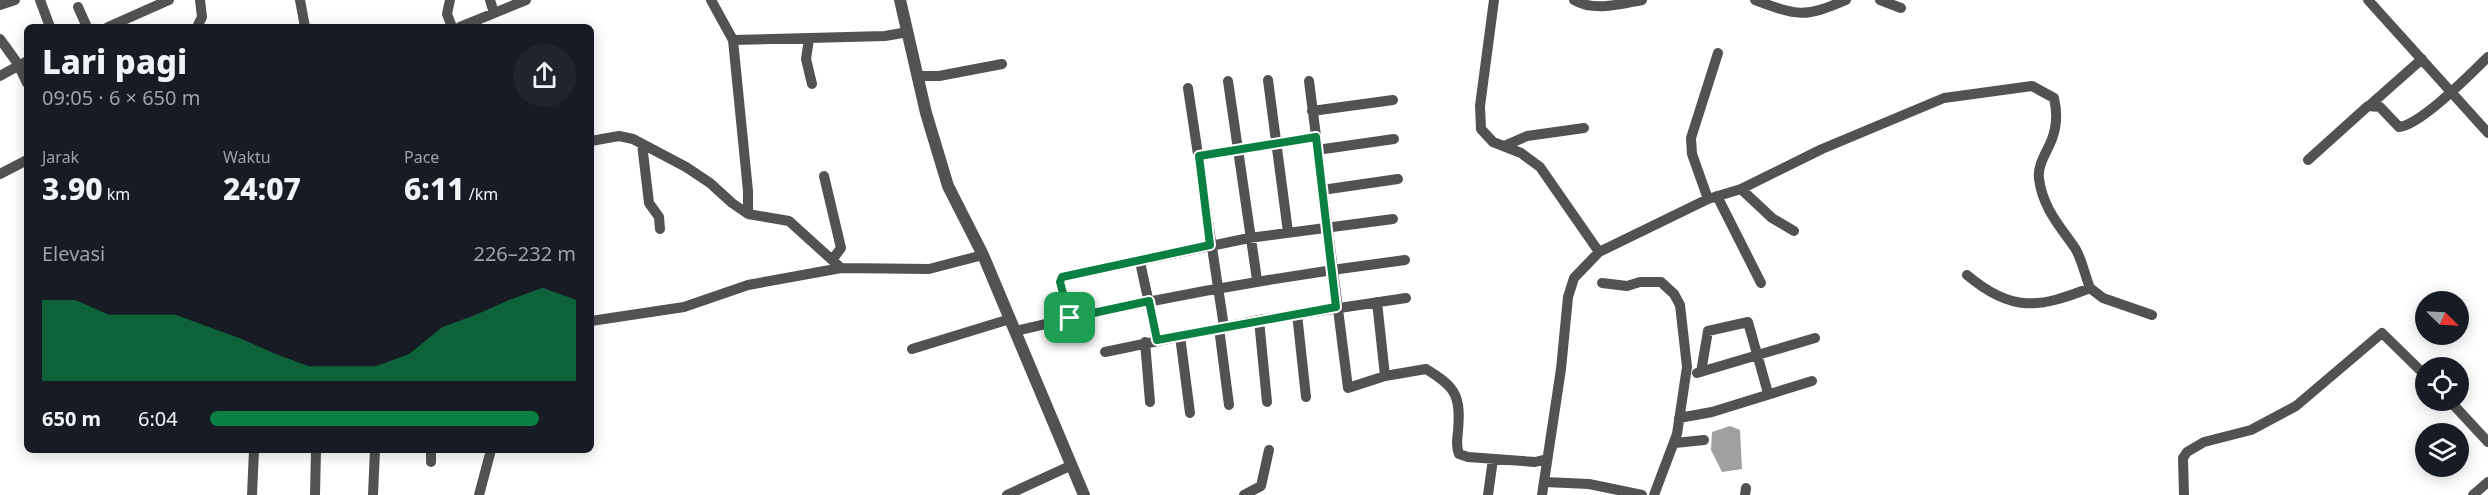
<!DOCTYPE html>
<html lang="id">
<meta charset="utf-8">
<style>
body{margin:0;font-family:"Noto Sans",sans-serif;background:#20242c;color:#f1f3f6;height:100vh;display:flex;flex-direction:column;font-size:22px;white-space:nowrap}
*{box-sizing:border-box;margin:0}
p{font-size:20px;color:#9ea1a6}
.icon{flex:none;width:33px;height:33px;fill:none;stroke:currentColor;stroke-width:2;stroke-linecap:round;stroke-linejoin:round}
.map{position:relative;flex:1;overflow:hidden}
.panel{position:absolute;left:24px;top:24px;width:570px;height:429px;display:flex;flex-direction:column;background:#171b24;border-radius:9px;box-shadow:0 3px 15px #0003}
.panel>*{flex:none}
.needle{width:39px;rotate:114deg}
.controls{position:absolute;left:2415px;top:291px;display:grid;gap:12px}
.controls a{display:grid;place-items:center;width:54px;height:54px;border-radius:50%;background:#171b24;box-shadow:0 3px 15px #0003;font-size:30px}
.pin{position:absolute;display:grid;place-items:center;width:51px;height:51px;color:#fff;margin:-26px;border-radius:12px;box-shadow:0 3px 9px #0006}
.round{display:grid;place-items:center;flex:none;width:63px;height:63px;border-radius:32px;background:#20242c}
.headline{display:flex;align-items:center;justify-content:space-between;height:102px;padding:0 18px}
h1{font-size:33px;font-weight:800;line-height:45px}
.figures{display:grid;grid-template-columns:repeat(3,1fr);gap:9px;height:102px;padding:6px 18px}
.figures div{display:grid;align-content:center}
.figures b{font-size:30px;font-weight:800}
.figures small{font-size:16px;font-weight:400}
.figures p{font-size:16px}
.chart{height:168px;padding:12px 18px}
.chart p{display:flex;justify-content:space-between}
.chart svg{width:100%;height:108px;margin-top:6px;fill:#0b8043;opacity:.7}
ul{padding:0 18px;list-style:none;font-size:20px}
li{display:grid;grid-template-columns:96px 72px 1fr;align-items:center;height:45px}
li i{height:15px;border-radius:8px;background:#0b8043}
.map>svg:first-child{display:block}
.water{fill:#a0a0a0}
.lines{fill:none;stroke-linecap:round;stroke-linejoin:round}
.minor{stroke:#525252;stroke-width:10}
.tertiary{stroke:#525252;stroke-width:12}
.route-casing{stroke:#fff;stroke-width:12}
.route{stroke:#0b8043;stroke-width:8}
</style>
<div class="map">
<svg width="2488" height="495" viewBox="0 0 2488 495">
<rect width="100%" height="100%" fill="#fff"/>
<path class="water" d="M 1730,426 L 1740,430 L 1742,469 L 1722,472 L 1711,450 L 1712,432 Z"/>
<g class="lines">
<path class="minor" d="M 40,0 L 50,27
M 300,0 L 305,27
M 450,0 L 447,14 L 452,27
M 490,0 L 494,13
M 711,0 L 733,40 L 748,191 L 748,214
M 1494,0 L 1480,106 L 1481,129 L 1493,142 L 1521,153 L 1540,167 L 1599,252
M 1574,0 C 1594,12 1621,4 1642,0
M 1755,0 C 1798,16 1804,18 1846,0
M 1880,0 L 1901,8
M 2368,0 L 2488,133
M 0,5 L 15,0
M 78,7 L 87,27
M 108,27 L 169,0
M 197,27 L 202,17 L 200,0
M 460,27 L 526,0
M 0,39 L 18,64 L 27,83
M 809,39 L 806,59 L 812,84
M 733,40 L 885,36 L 908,32
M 0,76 L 27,61
M 919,76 L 939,76 L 1002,64
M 1268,80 L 1288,232
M 1228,81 L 1257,280
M 1309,81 L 1348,388 L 1385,376 L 1426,369 C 1456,387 1461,396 1458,431 C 1457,439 1456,447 1459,454 L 1468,457 L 1535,462 L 1547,459
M 1188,88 L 1224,327
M 2370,105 L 2422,59
M 1312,111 L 1393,100
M 591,141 L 619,136 L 633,139 L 686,167 L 710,183 L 732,203 L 748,214 L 789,221 L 841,268 L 929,269 L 983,255
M 642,144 L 649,203 L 659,217 L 660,229
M 1504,146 L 1527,136 L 1584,128
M 1317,150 L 1394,139
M 1199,156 L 1316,137
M 2308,160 L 2368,106 L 2380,107 L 2399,127 C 2422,124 2470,74 2488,57
M 0,174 L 27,160
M 824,176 L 841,248 L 832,260
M 1741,189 L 1772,218 L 1794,231
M 1322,190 L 1398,179
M 1717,196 L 1761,283
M 1708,199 L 1692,154 L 1691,138 L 1718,53
M 1140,262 L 1157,340
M 1602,283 L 1627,286 L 1640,282 L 1661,282 L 1674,294 L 1680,305 L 1687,367 L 1677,434 L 1654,495
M 2090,288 L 2103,298 L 2152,315
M 1377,302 L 1385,376
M 1297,314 L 1306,397
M 1070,318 L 1060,282 L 1062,277 L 1249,238 L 1393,219
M 1259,320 L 1267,402
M 591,321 L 684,307 L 748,285 L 841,268
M 1219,328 L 1229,405
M 1016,331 C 1144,300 1273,277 1405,260
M 1180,336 L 1190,413
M 1145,342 L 1150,402
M 912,349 L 1010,319
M 1105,352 L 1259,320 L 1406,298
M 1701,372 L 1708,331 L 1748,322 L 1768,393
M 1697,373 L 1815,338
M 2449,400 L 2488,442
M 1679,418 L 1712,412 L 1812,381
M 1675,443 L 1704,440
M 431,462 L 431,450
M 1545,482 L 1589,484 L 1642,495
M 252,495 L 254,450
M 315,495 L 316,450
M 373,495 L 375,450
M 479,495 L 491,450
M 1007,495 L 1072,465
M 1244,495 L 1261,486 L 1269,450
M 1488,495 L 1493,459
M 1542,495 L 1561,369 L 1568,297 L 1574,278 L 1599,252 L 1708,199 L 1741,189 L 1822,149 L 1944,98 L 2032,86 L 2054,98 C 2057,111 2057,126 2052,139 C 2047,152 2037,165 2039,179 C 2043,208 2059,225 2075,248 C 2082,259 2085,276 2090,288 C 2039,308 2012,313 1967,275
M 1745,495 L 1746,488
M 2184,495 L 2183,458 L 2187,452 L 2204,442 L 2251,430 L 2296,406 L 2382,333 L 2426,376
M 2473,495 L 2488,482"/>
<path class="tertiary" d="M 900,0 L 926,113 L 948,186 L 983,255 L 1084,495"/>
</g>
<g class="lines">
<g class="route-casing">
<path id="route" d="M 1316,137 L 1336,307 L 1157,340 L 1149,301 L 1070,318 L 1060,282 L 1062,277 L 1210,245 L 1199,156 Z"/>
</g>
<use href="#route" class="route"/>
</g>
</svg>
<div class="controls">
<a><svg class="needle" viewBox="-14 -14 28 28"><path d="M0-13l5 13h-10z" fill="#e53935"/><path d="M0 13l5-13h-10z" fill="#9ea1a6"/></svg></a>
<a><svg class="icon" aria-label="locate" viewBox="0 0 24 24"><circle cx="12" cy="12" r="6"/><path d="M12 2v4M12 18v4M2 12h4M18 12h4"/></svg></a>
<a><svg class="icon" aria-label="layers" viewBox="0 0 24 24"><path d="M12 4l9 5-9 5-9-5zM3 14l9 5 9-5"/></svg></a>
</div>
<div class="pin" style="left:1070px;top:318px;background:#1e9e55"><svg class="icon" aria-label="arrive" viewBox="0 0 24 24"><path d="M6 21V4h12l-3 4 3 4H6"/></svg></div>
<section class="panel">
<div class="headline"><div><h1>Lari pagi</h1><p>09:05 · 6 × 650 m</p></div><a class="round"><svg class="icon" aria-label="share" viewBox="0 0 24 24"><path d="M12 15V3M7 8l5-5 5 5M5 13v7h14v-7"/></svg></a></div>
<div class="figures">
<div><p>Jarak</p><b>3.90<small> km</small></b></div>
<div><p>Waktu</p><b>24:07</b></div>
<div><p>Pace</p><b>6:11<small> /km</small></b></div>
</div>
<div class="chart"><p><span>Elevasi</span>226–232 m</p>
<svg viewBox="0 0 160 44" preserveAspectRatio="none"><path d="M0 44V11L10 11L20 17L30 17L40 17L50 22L60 27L70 33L80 38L90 38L100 38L110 33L120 22L130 17L140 11L150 6L160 11V44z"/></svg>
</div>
<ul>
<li><b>650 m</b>6:04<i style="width:90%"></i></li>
</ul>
</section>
</div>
